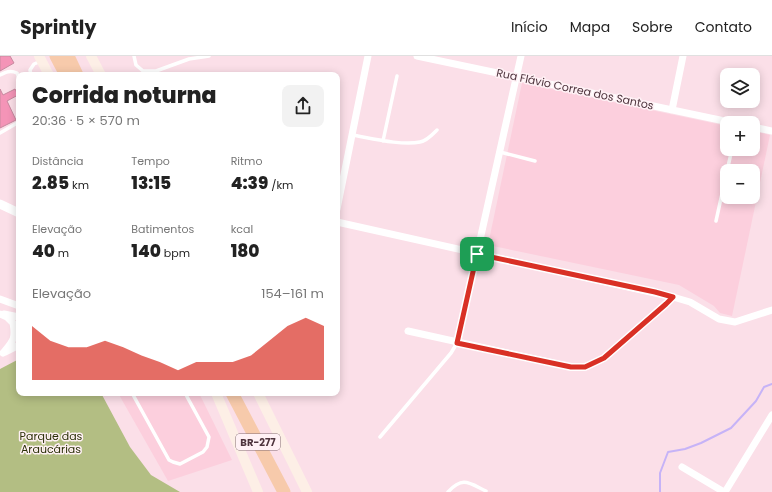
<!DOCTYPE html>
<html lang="pt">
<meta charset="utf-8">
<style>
body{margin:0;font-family:Poppins,sans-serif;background:#f2f2f2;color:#222;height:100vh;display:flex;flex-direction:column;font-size:15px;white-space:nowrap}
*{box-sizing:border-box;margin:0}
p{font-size:13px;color:#767676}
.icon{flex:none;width:22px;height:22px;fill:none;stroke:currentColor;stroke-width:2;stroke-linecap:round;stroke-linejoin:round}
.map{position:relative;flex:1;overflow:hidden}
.panel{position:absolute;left:16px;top:16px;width:324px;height:324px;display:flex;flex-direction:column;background:#fff;border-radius:8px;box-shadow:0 2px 10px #0003}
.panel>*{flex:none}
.buttons{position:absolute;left:720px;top:12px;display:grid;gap:8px}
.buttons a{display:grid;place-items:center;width:40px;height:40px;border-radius:8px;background:#fff;box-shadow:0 2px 10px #0003;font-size:20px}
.pin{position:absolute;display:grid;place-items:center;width:34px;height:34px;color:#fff;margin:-17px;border-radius:8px;box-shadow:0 2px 6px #0006}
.round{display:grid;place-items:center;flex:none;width:42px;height:42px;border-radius:8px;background:#f2f2f2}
.overview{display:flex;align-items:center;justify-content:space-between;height:68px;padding:0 16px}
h1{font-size:22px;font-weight:800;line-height:30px}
.stats{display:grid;grid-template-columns:repeat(3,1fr);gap:6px;height:68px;padding:4px 16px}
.stats div{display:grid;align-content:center}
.stats b{font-size:17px;font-weight:800}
.stats small{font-size:11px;font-weight:400}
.stats p{font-size:11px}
.chart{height:112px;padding:8px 16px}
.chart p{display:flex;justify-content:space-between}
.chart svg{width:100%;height:72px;margin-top:4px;fill:#d93025;opacity:.7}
header{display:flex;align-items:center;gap:24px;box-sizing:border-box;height:56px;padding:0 20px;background:#fff;border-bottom:1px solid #e0e0e0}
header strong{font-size:19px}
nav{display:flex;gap:22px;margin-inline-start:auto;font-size:14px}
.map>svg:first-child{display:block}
.built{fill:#fccfdd;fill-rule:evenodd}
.green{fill:#b3be83}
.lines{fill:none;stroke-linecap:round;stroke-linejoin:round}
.stream{stroke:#c6b3f7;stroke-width:2}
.building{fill:#f494b7;stroke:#c7899f}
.service{stroke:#fff;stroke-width:3.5}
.minor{stroke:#fff;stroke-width:7}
.tertiary{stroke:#fff;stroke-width:9}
.secondary{stroke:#fdefe6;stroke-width:10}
.motorway{stroke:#f7caab;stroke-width:13}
.route-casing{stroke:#fff;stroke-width:8}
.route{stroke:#d93025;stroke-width:5}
.labels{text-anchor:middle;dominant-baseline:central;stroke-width:3;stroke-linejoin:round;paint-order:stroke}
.shield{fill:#fff1f5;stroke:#836d74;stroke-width:1}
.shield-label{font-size:10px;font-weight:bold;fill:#4e343d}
.street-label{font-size:11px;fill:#4e343d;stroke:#fff1f5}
.park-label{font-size:11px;fill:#2b3007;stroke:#fff1f5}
</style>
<header>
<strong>Sprintly</strong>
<nav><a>Início</a><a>Mapa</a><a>Sobre</a><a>Contato</a></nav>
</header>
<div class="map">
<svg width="772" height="436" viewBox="0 0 772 436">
<rect width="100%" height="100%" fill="#fbdfe8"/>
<path class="built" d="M 522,27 L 727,70 L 727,93 L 753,93 L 753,75 L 770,79 L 732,260 L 720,257 L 714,250 L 679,229 L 488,189 ZM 727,115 L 753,115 L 753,141 L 727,141 Z
M 118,337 L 199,337 L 232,404 L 168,425 Z"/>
<path class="green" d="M 19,303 L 19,337 L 101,337 L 130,391 L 151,419 L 180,436 L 0,436 L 0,313 Z"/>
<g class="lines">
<path class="stream" d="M 660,436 L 660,417 L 668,396 L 685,393 L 701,387 L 731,372 L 756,345 L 764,331 L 772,328"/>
</g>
<path class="building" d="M 0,0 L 10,0 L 14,7 L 0,15 Z
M 0,33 L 3,39 L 15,33 L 18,39 L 7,45 L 16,64 L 0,72 Z"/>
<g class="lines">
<path class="service" d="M 134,0 L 136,9 L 143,15 L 156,15 L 189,3 L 209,0
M 0,19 C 6,16 10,14 17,17 L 19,22
M 31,19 L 30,14 L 34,8 L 41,5
M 0,77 L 19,66
M 352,79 C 370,82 402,90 420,86 C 427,85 433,78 437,74
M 383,85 L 397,20
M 500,96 L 535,105
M 727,115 L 732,93
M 716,165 L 727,115
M 132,337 L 169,404 L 173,406 L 180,408 L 203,396 L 207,391 L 209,381 L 185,337
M 380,381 L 451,297 L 457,287
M 448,436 C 463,420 469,427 486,435"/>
<path class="minor" d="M 417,0 L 734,67
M 672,54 L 683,0
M 753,71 L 772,75
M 337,153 L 368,0
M 337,166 L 673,241 L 690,246 L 719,263 L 735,266 L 772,254
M 0,243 L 19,250
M 0,258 L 7,261 L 13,267 C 16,283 13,285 3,297
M 4,258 L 19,261
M 408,275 L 571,311 L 585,311 L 604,302 L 673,241
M 457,287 L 521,0
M 5,296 L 19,289
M 682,411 L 724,436
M 725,436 L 772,359"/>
<path class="tertiary" d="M 0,148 L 19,157"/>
<path class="secondary" d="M 39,0 L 49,19
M 91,0 L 101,19
M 216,337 L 258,436
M 258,337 L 307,436"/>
<path class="motorway" d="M 56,0 L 66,19
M 68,0 L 77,19
M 232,337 L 284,436"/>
</g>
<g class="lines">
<g class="route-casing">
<path id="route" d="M 477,198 L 655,236 L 673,241 L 666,248 L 604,302 L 585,311 L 571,311 L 457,287 Z"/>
</g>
<use href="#route" class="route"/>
</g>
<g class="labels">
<rect class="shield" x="236" y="378" width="44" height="16" rx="3"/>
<g class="shield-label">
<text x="258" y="386">BR-277</text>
</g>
<g class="street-label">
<text transform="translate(575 33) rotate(12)">Rua Flávio Correa dos Santos</text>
</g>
<g class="park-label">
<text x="51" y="380">Parque das<tspan x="51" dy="13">Araucárias</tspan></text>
</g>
</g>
</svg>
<div class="buttons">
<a><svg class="icon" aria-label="layers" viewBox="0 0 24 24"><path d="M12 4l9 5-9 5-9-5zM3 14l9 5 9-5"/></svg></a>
<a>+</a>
<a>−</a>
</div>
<div class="pin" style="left:477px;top:198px;background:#1e9e55"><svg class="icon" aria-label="arrive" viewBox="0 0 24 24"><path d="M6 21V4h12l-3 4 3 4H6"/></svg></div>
<section class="panel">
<div class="overview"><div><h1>Corrida noturna</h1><p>20:36 · 5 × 570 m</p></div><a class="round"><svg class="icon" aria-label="share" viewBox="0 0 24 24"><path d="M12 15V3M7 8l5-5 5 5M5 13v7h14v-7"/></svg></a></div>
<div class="stats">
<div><p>Distância</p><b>2.85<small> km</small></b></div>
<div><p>Tempo</p><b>13:15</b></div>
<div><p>Ritmo</p><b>4:39<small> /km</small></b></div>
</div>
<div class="stats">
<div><p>Elevação</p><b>40<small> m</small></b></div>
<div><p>Batimentos</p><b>140<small> bpm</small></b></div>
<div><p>kcal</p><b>180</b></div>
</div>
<div class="chart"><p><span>Elevação</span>154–161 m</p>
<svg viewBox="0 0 160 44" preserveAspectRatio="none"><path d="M0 44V11L10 20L20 24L30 24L40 20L50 24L60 29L70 33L80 38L90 33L100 33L110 33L120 29L130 20L140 11L150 6L160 11V44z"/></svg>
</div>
</section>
</div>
